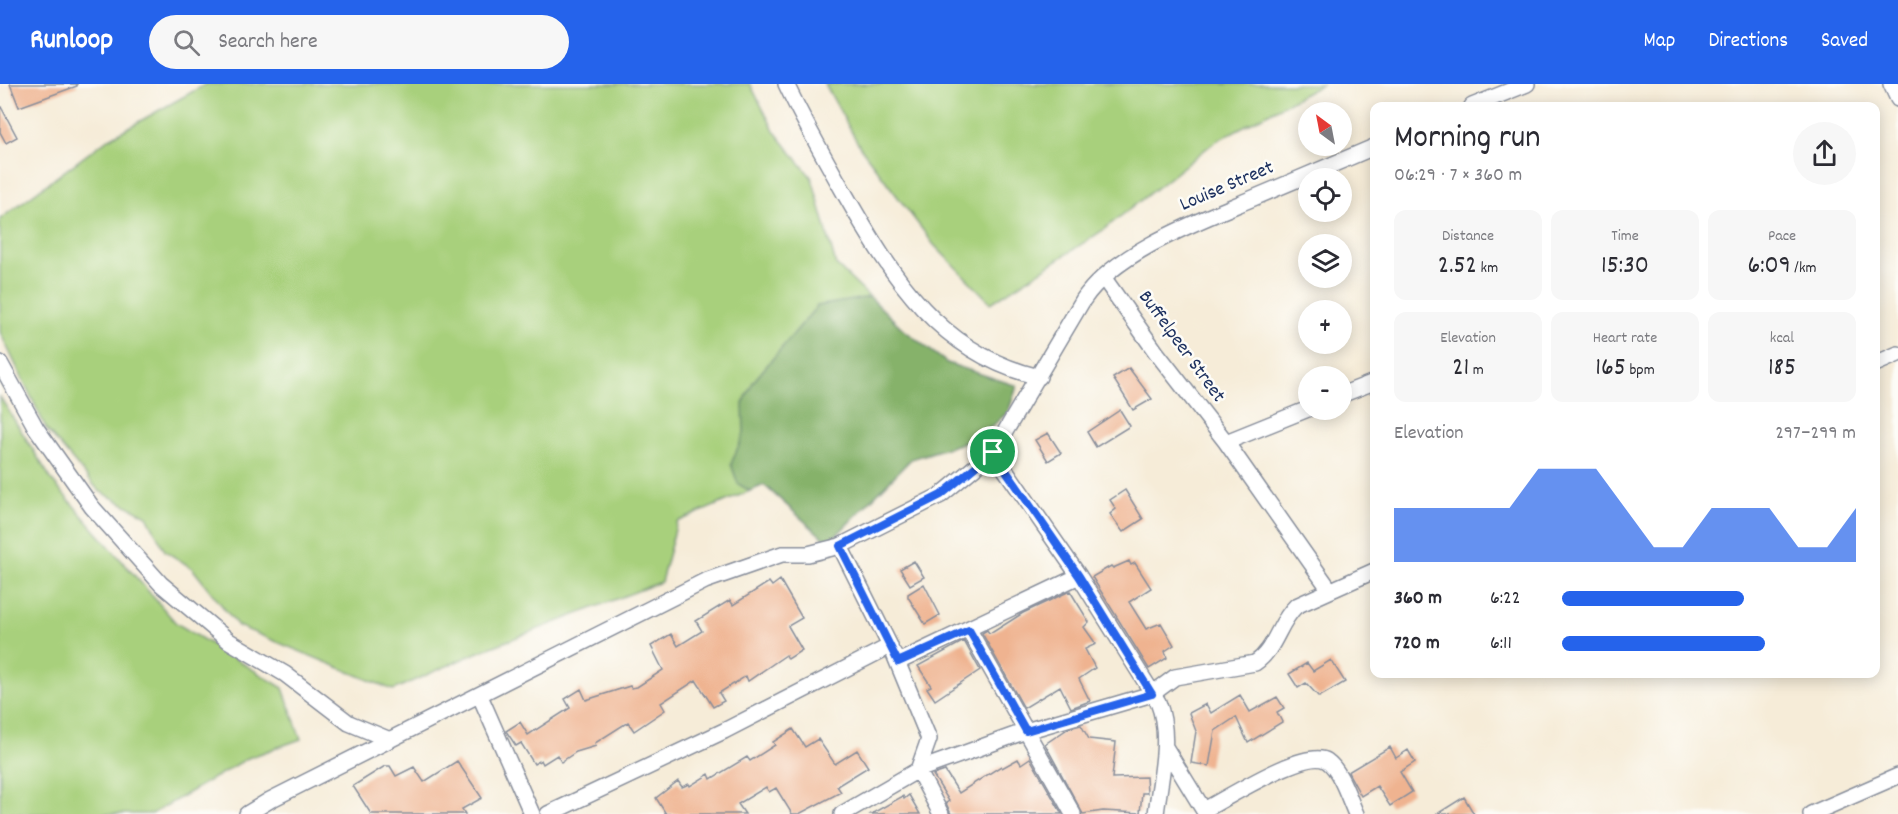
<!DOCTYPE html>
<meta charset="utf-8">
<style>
body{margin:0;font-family:Dekko,sans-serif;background:#f7f7f7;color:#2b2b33;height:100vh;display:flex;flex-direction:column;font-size:22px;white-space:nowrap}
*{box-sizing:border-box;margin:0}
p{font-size:20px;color:#7c7c81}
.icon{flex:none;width:33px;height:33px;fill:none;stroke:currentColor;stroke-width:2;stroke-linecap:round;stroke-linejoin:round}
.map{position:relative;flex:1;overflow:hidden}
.side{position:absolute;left:1370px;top:18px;width:510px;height:576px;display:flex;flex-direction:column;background:#fff;border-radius:12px;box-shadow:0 3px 15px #0003}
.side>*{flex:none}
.needle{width:39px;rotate:328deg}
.tools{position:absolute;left:1298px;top:18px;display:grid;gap:12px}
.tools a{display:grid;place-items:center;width:54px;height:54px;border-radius:50%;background:#fff;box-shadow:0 3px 15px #0003;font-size:30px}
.pin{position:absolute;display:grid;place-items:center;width:51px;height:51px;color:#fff;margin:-26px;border:3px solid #fff;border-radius:50%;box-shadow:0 2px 6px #0007}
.round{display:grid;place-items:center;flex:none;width:63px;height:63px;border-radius:32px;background:#f7f7f7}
.summary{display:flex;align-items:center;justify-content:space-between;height:102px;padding:0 24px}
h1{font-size:33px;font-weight:600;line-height:45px}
.figures{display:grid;grid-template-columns:repeat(3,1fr);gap:9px;height:102px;padding:6px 24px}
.figures div{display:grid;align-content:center;border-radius:12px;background:#f7f7f7;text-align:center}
.figures b{font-size:26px;font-weight:600}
.figures small{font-size:16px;font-weight:400}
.figures p{font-size:16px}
.chart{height:168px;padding:12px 24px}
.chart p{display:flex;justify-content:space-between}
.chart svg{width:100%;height:108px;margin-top:6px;fill:#2563eb;opacity:.7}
ul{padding:0 24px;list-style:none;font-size:20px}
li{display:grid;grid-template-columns:96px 72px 1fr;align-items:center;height:45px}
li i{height:15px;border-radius:8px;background:#2563eb}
header{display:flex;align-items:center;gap:36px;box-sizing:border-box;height:84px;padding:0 30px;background:#2563eb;color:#fff}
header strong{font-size:28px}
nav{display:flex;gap:33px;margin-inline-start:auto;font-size:21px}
.search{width:420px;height:54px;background:#f7f7f7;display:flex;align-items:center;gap:15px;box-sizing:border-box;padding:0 21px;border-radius:33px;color:#7c7c81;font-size:22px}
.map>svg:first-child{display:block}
.green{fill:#a8d07b;stroke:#62806c;stroke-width:1.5}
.forest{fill:#86b26b;stroke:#507064;stroke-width:1.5}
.building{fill:#efb390}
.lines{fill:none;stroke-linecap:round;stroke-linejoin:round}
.street-casing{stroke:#888e9b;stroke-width:18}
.street{stroke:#fff;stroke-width:15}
.route-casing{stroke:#fff;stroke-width:12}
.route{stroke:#2563eb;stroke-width:8}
.labels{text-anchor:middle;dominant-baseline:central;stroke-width:5;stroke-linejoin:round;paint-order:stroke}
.street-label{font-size:20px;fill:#1b2f5e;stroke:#fdfcf7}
</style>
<header>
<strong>Runloop</strong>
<div class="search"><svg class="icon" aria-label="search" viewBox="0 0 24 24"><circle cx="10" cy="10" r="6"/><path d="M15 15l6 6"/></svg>Search here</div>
<nav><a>Map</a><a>Directions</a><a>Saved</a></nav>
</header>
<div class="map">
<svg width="1898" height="730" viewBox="0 0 1898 730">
<rect width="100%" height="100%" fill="#fdfcf7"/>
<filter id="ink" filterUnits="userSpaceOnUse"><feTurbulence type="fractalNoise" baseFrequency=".0167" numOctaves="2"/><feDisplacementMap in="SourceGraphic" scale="12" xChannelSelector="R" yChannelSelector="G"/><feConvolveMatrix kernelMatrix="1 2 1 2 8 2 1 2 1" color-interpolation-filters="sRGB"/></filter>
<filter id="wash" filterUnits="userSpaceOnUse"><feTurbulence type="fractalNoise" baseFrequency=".008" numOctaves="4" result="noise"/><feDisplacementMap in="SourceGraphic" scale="24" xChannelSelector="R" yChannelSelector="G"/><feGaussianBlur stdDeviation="1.35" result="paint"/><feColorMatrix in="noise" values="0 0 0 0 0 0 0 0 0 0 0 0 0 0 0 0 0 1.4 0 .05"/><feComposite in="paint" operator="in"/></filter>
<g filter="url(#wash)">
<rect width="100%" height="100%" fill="#f6ecd8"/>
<path class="green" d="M 206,0 L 750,0 L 775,48 L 812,94 L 836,181 L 904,246 L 947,279 L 1017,302 L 1008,328 L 978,354 L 911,375 L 829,459 L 764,401 L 677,438 L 661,498 L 476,569 L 393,606 L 238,542 L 192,484 L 165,467 L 147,432 L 99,407 L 47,346 L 0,248 L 0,135 L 108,55 Z
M 825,0 L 1323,0 L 1216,57 L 1102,147 L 991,219 L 934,161 L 860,63 Z
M 0,313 L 53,398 L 176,539 L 283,604 L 301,655 L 248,674 L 152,730 L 0,730 Z"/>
<path class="forest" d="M 870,213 L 904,246 L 947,279 L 1017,302 L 1008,328 L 978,354 L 911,375 L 829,459 L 764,401 L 750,407 L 738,400 L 731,380 L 744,349 L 743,320 L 753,298 L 817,222 Z"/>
<g id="blocks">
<path class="building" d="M 10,0 L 77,0 L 77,2 L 19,23 Z
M 0,21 L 17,53 L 6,59 L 0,48 Z
M 1129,284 L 1152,315 L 1133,326 L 1113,294 Z
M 1120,326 L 1130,342 L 1096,363 L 1087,348 Z
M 1048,349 L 1061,369 L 1048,377 L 1035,356 Z
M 1125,406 L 1143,435 L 1123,448 L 1110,430 L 1116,425 L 1110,416 Z
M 914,477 L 924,493 L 910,501 L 900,485 Z
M 1129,477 L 1131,481 L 1135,479 L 1151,504 L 1129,518 L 1146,545 L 1161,539 L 1174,561 L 1165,567 L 1167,574 L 1149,585 L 1092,493 L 1111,482 L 1113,484 Z
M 780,496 L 802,534 L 788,542 L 802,566 L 788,575 L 786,571 L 748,597 L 746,592 L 719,609 L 724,617 L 713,623 L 696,596 L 661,619 L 665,626 L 634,647 L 628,638 L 595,659 L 596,662 L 576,668 L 561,678 L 557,671 L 543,680 L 541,676 L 534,680 L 521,659 L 516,662 L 506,647 L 520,638 L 528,651 L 570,624 L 565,615 L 581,605 L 586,616 L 630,602 L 631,604 L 637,603 L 663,586 L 651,562 L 671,550 L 678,562 L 702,547 L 696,537 L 730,516 L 733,521 L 769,498 L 772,502 Z
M 924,500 L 940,531 L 925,540 L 908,513 L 908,510 Z
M 1070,507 L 1089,538 L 1084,543 L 1096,560 L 1085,565 L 1095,584 L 1079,595 L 1090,617 L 1071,624 L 1060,602 L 1024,624 L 982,549 L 987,546 L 989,549 L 993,548 L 1023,529 Z
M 964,557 L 980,586 L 935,616 L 927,604 L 931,602 L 918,582 Z
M 1331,576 L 1345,598 L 1319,613 L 1306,599 L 1298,604 L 1289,590 L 1307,579 L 1313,587 Z
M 1240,611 L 1250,628 L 1277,613 L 1284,624 L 1277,628 L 1282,638 L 1248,659 L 1236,633 L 1215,647 L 1209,682 L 1191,679 L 1196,647 L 1189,629 L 1206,620 L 1211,629 Z
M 1081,641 L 1089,655 L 1116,658 L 1112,694 L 1146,693 L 1147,709 L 1142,709 L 1140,729 L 1103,727 L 1083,730 L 1045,660 L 1069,644 Z
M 793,645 L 805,663 L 818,655 L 835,680 L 857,666 L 868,683 L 837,702 L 841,708 L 799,730 L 792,730 L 776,704 L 769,708 L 766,703 L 738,720 L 745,730 L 666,730 L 656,714 L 678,697 L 682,703 L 689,700 L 690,702 L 709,690 L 711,695 L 747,673 L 750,677 L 775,661 L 773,658 Z
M 1390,663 L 1396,674 L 1408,666 L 1415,678 L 1400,688 L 1412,708 L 1390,722 L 1377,702 L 1361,712 L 1348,688 Z
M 1030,674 L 1062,730 L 951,730 L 946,719 L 949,717 L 933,691 L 945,687 L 959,709 L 1001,682 L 1002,684 L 1018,675 L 1021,680 Z
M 457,677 L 482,714 L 462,725 L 465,730 L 371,730 L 353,702 L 385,682 L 390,682 L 396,692 L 414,683 L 424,698 Z
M 909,711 L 920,730 L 871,730 L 903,712 L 904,715 Z
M 1464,713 L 1474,730 L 1437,730 Z"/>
</g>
</g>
<g filter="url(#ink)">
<use href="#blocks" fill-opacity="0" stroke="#888e9b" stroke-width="1.5"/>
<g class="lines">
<g class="street-casing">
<path id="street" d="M 786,0 C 804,38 825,75 846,112 C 893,194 940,270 1039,293
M 1891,0 L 1898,15
M 1472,22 L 1527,0
M 1103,193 L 1156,268 L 1226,358 L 1330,506
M 0,279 L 36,344 L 92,423 L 161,500 L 229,557 L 285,590 L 349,639 L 390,656
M 1875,280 L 1898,270
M 1341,311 L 1374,298
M 1226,358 L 1308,325
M 993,368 L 1079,492 L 1158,618 C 1172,653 1160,694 1156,730
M 969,546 L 1073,730
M 894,570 L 929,655 L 918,686 L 941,730
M 898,578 L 1079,492
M 480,612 L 532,730
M 1165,663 L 1206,730
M 1204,726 C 1226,715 1306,663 1327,677 C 1341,687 1349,715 1356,730
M 247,730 L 270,716 L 705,497 L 782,470 L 808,470 L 840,462
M 548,730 L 724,647 L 890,562 L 840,462 L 941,411 L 993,368 L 1083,216 C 1115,168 1199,137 1251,115 C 1292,98 1333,80 1374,63
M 842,730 L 918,686 L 1026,647 L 1152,610 L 1175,593 L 1255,579 C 1276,565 1278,539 1296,522 L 1374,487
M 1811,730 L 1898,692"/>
</g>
<use href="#street" class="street"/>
</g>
</g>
<g class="lines" filter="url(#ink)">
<g class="route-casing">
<path id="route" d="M 993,368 L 1079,492 L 1152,610 L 1026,647 L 969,546 L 898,578 L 840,462 L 941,411 Z"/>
</g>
<use href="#route" class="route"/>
</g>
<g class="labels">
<g class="street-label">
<text transform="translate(1227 103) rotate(-23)">Louise Street</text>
<text transform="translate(1181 263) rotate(54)">Buffelpeer Street</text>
</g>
</g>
</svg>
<div class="tools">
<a><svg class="needle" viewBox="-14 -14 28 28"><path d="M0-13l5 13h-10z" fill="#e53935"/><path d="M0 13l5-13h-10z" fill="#7c7c81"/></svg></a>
<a><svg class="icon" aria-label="locate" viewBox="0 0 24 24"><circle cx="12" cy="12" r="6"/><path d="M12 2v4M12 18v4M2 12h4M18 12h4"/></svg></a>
<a><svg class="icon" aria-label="layers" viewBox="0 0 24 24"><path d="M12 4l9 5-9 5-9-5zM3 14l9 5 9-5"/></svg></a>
<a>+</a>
<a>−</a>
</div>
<div class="pin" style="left:993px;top:368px;background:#1e9e55"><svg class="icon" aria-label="arrive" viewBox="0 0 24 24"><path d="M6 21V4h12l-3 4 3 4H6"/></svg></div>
<section class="side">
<div class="summary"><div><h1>Morning run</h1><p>06:29 · 7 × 360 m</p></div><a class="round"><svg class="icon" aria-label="share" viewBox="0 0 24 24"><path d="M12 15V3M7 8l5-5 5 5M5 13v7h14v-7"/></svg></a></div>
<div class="figures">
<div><p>Distance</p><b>2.52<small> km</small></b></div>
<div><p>Time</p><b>15:30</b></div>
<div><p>Pace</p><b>6:09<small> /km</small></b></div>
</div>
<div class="figures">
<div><p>Elevation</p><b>21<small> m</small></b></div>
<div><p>Heart rate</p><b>165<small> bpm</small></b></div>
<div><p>kcal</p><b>185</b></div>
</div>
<div class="chart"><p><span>Elevation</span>297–299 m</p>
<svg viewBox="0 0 160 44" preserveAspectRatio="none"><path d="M0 44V22L10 22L20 22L30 22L40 22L50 6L60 6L70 6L80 22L90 38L100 38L110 22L120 22L130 22L140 38L150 38L160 22V44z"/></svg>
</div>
<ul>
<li><b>360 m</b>6:22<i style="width:62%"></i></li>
<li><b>720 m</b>6:11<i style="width:69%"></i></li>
</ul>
</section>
</div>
